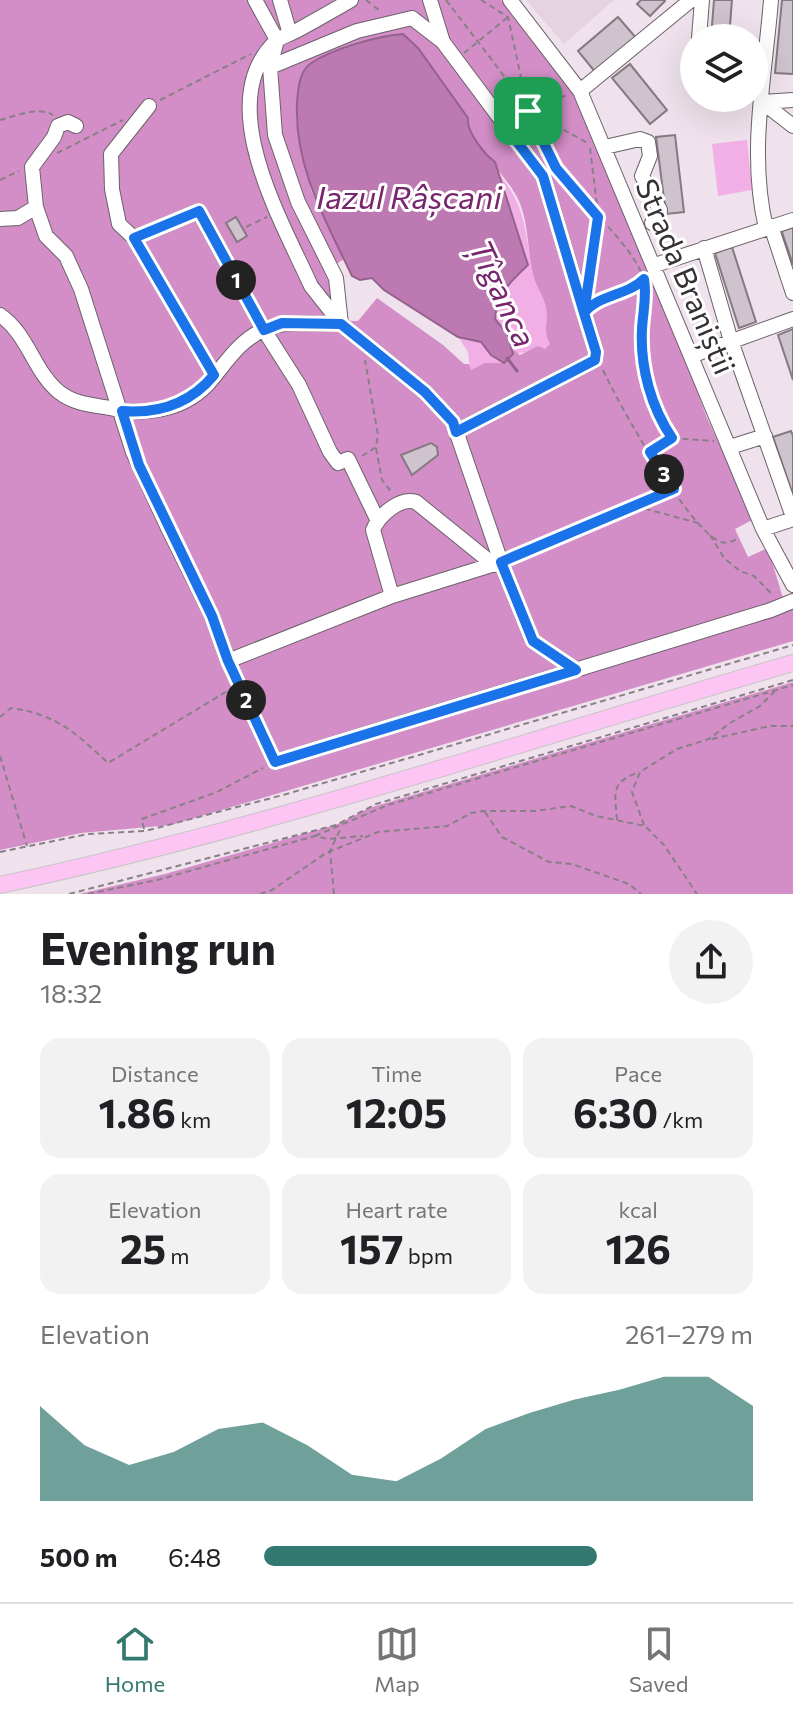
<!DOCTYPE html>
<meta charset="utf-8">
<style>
body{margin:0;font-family:Commissioner,sans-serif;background:#f2f2f2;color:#202124;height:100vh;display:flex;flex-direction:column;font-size:30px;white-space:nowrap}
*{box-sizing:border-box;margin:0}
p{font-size:26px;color:#757577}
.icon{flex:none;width:44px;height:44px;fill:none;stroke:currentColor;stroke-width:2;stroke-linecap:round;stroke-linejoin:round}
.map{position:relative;height:894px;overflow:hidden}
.sheet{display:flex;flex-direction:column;background:#fff;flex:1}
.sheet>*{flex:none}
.fabs{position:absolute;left:680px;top:24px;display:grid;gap:16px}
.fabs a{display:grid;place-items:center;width:88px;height:88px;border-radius:50%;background:#fff;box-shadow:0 8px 32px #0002;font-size:40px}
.pin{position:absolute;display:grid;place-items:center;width:68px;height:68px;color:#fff;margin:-34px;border-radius:16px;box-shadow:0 4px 12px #0006}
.km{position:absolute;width:40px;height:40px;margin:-20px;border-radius:50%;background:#222;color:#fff;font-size:22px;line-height:40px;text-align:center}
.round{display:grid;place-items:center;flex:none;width:84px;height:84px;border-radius:42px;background:#f2f2f2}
.headline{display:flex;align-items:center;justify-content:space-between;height:136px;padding:0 40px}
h1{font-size:44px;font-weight:700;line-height:60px}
.figures{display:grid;grid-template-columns:repeat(3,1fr);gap:12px;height:136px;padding:8px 40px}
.figures div{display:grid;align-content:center;border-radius:20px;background:#f2f2f2;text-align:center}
.figures b{font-size:40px;font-weight:700}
.figures small{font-size:22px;font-weight:400}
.figures p{font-size:22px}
.chart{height:224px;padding:16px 40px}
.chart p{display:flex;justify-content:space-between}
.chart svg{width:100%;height:144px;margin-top:8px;fill:#33796f;opacity:.7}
ul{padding:0 40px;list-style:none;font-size:26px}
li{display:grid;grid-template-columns:128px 96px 1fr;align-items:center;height:60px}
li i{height:20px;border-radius:10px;background:#33796f}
.dock{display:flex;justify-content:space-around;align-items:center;height:112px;border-top:2px solid #e0e0e0;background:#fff;font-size:22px;color:#757577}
.dock a{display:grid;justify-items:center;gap:4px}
.dock .active{color:#33796f}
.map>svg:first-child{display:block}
.built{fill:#e6d3e2}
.green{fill:#f2afe6}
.forest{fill:#d38ec7;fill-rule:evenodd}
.water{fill:#bd79b1;stroke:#94638c;stroke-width:2}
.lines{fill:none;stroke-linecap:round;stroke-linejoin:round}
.stream{stroke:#94638c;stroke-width:3}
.building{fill:#cfc3cd;stroke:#857982;stroke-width:2}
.minor-casing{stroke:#6c616a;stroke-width:16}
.major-casing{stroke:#c6c5c6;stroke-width:18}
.path{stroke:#898087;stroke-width:2;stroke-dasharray:6 4;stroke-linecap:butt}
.minor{stroke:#fff;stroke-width:14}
.major{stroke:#fdc5f4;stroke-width:16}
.route-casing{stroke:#fff;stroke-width:16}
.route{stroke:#1a73e8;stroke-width:10}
.labels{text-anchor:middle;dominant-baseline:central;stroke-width:6;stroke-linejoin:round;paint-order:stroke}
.street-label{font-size:30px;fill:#353034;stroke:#fff}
.water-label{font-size:32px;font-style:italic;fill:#77266d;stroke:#fff}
</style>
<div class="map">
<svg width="793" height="894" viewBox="0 0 793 894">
<rect width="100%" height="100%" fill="#efe2ec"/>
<path class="built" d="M 526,0 L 614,0 L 564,44 Z"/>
<path class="green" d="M 747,140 L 752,190 L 718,196 L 712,144 Z
M 499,174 C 527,208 525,233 533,273 C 535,285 544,295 546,308 C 549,323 543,330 551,344 L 545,349 L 513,354 L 504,363 L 470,370 L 468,352 L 458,337 Z"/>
<path class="forest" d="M 0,0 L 501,0 L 572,88 L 661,295 L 707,418 L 754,519 L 735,529 L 748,557 L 768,548 L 782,595 L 793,610 L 793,641 L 171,825 L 81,833 L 0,850 ZM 411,40 L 467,118 C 466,137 506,176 516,195 C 529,218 527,249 533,274 C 535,285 544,296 546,308 C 549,325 542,327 550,344 L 545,349 L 538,346 L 520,355 L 514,350 L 504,363 L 485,363 L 471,370 L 469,364 L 464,364 L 443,345 L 377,298 L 358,321 L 351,321 L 343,315 L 333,266 L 344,259 L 311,190 L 296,118 Z
M 793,682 L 793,894 L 79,894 L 165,874 L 338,824 L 369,808 Z"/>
<path class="water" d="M 403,34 L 418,48 L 468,118 C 466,131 484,154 495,162 L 528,265 C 510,282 497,294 495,319 L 508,335 L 513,354 L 504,363 L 491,355 L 481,342 L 458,337 L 384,290 L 372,278 L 360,280 L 352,276 C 326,221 294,167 297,103 C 298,90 299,72 310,64 C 331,49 377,36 403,34 Z"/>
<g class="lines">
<path class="stream" d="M 507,358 L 517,371"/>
</g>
<path class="building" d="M 641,0 L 664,0 L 665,1 L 650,16 L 637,4 Z
M 714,0 L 732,0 L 729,38 L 711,38 Z
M 782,0 L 793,0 L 793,74 L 775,73 Z
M 618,17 L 637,39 L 596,73 L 578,51 Z
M 630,64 L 667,110 L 650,124 L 612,78 Z
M 675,135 L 684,212 L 666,214 L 656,137 Z
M 236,217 L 247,236 L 237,242 L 226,223 Z
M 793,225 L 793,265 L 781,229 Z
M 732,247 L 756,322 L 739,328 L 715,253 Z
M 793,329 L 793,380 L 778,335 Z
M 791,431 L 793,436 L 793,495 L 773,437 Z
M 431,443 L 437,447 L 438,455 L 412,475 L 401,455 Z"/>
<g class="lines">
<g class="minor-casing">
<path id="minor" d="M 280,0 L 290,34
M 351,0 C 334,10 316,20 298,30 C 291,34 282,36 276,41 C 211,102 283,223 311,286 L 341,324 L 425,392 L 453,422 L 501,562 L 533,641 L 576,670
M 430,0 L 443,42
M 510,0 L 580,91 L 763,529 L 793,585
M 699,38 L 702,0
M 270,67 L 357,31 L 412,18 L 443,42 L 543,176 L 596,352 L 595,360 L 456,432
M 580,91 L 691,0
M 762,102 L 793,126
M 762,102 L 793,100
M 149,106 L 111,154 L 112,189 L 119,224 L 134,238 L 214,375
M 76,126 L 68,122 L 58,126 L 54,137 L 32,167 L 36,207 L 46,236 L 66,256 L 81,289 L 133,452 L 168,528 L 212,616 L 228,661 L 275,762 L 771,610 L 793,601
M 605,147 L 640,139 L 648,142 L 650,156 L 642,176 L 660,210 L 659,216 L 652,223
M 0,219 L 18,218 L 36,207
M 771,226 L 793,293
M 766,228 C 748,153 765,76 771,0
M 134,238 L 199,211 L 264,330 L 299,385 L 330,452 L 338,463 L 348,459 L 377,519
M 704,248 L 731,341 L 793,517
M 655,265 L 793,220
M 0,315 C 28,334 34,372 59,392 C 74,404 93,405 110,408 C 144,416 181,411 207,385 C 225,365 237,342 263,330 C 287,319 315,325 341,324 L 336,278 L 298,202 L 275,135 L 270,67 L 277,40 L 255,0
M 691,356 L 793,319
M 730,447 L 765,436
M 763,529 L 793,519
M 392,596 L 373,530 C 379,515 400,497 416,502 L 494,565
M 228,661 L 392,596 L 501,562"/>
</g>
<g class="major-casing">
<path id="major" d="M 0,885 C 268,828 530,739 793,663"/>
</g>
<path class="path" d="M 366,0 L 380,11
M 446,0 C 473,36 502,71 526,108 C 539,127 544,150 557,169 C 580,202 631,242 644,279 C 649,296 644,311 642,328 C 639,366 651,407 672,438 L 714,441
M 481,0 L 508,17 L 528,110
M 464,53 L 508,17
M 494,90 L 589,144
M 160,100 L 251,54
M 0,120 C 15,116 38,106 53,115
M 517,122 L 528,111 L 567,95
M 590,148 L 598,213
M 57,153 L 123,120
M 0,180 L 19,171
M 246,227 L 267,217
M 588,284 L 598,219
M 593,303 L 637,286 L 644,279
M 603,370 C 618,403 690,532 721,542 C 728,544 733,541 739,538
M 376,448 L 382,480 L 392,493
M 650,452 L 671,438
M 362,456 L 376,447 L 378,435 L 365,360
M 635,506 L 698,523
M 710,535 L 724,558 L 740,571 L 754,576 L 773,595
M 513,557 L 673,490
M 0,717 L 11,708 C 56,714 76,733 108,763 L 229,690
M 712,739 L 770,726 L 793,726
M 0,756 L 27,846
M 485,812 L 502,837 L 549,862 L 572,864 L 629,884 L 641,894
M 617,820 C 615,792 610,783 639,772
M 644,825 L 632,792 L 640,772 L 677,749 L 709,739 L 730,723 L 760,706 L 775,691
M 144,829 L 142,819 L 217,792 L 263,768
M 315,836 L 388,805 L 793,685
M 0,852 L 88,834 L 145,831 L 283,795 L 793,645
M 69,894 L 336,825 L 376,804 L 793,680
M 88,894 L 157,880 L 315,836 L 328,839 L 363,836
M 260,894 L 272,890 L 326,853 L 378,832 L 447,826 L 471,813 L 484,811 L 535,811 L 571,806 L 596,816 L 645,826 L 664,845 L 697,894
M 334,894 L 330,851 L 341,828"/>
<use href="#minor" class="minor"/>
<use href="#major" class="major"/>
</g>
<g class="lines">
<g class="route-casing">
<path id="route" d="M 528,111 L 556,168 L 598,217 L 584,313 L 596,352 L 595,360 L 456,432 L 453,422 L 425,392 L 341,324 L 282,323 L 264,330 L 199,211 L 134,238 L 214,375 C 190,404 159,414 122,411 L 139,465 L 212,616 L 228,661 L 275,762 L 576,670 L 533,641 L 501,562 L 674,489 L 650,452 L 672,438 C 651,407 640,367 642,329 C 643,311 647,297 644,279 C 627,296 599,294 584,313 L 543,176 L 508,130 L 528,111"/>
</g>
<use href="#route" class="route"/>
</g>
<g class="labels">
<g class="street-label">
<text transform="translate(687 276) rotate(67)">Strada Braniștii</text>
</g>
<g class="water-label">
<text x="409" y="196">Iazul Râșcani</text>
<text transform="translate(504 293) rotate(65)">Țîganca</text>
</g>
</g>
</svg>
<div class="fabs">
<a><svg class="icon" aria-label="layers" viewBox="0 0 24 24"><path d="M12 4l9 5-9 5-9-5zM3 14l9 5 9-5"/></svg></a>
</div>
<div class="pin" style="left:528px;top:111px;background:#1e9e55"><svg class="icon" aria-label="arrive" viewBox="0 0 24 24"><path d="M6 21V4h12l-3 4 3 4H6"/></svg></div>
<b class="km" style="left:236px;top:280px">1</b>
<b class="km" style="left:246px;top:700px">2</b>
<b class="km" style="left:664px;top:474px">3</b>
</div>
<section class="sheet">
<div class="headline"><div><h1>Evening run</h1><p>18:32</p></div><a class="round"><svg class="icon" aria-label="share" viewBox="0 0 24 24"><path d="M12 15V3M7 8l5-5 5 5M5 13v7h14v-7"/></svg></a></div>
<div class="figures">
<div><p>Distance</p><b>1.86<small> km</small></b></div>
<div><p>Time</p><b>12:05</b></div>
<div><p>Pace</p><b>6:30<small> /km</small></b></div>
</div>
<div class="figures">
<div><p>Elevation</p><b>25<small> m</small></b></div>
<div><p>Heart rate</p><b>157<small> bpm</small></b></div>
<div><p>kcal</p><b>126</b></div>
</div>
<div class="chart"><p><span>Elevation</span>261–279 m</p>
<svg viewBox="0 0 160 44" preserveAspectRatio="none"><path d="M0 44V15L10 27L20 33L30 29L40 22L50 20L60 27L70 36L80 38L90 31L100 22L110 17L120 13L130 10L140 6L150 6L160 15V44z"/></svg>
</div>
<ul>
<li><b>500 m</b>6:48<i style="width:68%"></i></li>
</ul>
</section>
<nav class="dock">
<a class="active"><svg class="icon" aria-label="home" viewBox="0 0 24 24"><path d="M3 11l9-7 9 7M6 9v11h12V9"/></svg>Home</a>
<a><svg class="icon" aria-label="map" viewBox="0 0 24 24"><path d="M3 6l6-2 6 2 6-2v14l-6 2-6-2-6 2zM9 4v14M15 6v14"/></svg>Map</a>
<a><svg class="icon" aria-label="saved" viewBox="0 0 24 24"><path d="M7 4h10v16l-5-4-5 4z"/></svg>Saved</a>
</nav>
